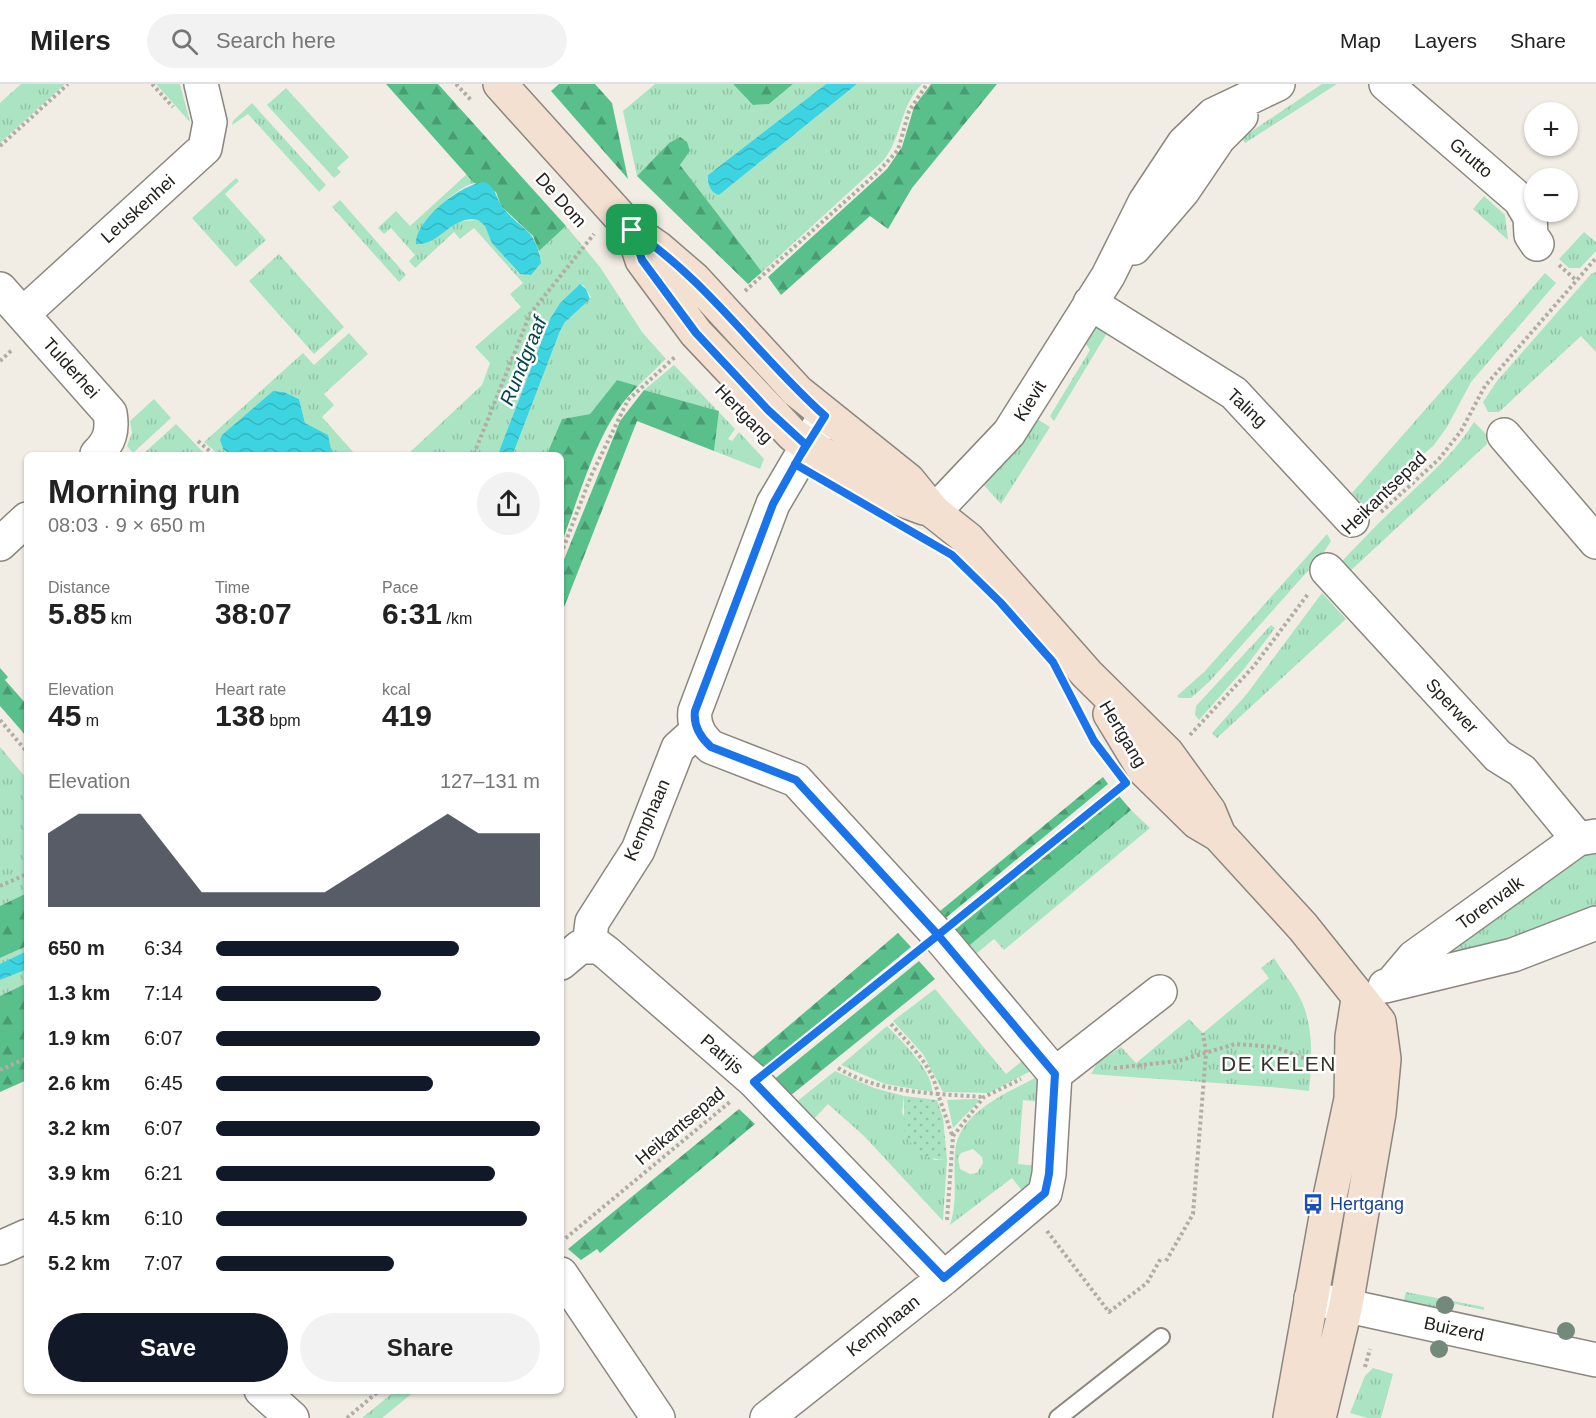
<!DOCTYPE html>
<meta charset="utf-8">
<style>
body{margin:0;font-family:Helvetica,sans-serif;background:#f2f2f2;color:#222;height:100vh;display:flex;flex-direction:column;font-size:22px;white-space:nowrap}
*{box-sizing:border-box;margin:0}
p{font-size:20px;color:#767676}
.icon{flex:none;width:33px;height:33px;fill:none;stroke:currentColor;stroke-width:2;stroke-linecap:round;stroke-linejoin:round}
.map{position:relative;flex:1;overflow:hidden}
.panel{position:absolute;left:24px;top:368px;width:540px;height:942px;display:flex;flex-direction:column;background:#fff;border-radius:9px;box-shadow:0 2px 4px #0004}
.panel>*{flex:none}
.fabs{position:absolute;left:1524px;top:18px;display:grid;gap:12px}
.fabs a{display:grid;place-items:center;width:54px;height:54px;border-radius:50%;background:#fff;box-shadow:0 2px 4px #0004;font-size:30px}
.pin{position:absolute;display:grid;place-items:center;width:51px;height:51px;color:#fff;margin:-26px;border-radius:12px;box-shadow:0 3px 9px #0006}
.round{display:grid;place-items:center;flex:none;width:63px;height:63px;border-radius:32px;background:#f2f2f2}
.headline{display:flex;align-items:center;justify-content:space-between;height:102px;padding:0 24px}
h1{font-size:33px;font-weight:700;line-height:45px}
.metrics{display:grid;grid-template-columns:repeat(3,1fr);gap:9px;height:102px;padding:6px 24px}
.metrics div{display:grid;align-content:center}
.metrics b{font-size:30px;font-weight:700}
.metrics small{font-size:16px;font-weight:400}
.metrics p{font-size:16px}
.chart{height:168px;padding:12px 24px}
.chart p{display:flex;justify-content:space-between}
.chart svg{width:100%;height:108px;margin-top:6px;fill:#111827;opacity:.7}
.primary-button{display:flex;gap:12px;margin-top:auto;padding:12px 24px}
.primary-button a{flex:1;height:69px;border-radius:36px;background:#111827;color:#fff;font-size:24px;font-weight:700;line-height:69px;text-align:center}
.primary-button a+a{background:#f2f2f2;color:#222}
ul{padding:0 24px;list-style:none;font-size:20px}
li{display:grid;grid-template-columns:96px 72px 1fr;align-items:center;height:45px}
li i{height:15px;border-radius:8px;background:#111827}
header{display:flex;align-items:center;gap:36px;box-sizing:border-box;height:84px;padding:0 30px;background:#fff;border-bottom:2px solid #e0e0e0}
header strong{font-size:28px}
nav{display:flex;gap:33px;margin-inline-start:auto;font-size:21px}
.search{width:420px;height:54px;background:#f2f2f2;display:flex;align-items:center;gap:15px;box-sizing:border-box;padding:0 21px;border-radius:33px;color:#767676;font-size:22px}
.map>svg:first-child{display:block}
.grass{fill:url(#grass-tufts);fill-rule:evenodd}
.forest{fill:url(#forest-firs)}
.park{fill:url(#park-dots)}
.water{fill:url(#water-waves)}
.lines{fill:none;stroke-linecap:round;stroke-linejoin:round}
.lane-casing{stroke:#8b877f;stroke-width:20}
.street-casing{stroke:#8b877f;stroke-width:36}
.secondary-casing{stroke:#8b877f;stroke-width:36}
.path{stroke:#b1ada5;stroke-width:4;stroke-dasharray:3 3;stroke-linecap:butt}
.lane{stroke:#fff;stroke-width:16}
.street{stroke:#fff;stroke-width:33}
.secondary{stroke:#f3e0d1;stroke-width:33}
.tree{fill:#73897a}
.route-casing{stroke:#fff;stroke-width:12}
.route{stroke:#1a73e8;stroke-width:8}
.labels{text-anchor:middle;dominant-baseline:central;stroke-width:5;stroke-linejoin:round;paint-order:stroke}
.street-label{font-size:18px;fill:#22211d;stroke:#fff}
.transit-label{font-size:18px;fill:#164399;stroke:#fff;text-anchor:start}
.water-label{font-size:20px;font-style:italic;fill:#00464c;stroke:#fff}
.quarter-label{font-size:21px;letter-spacing:1.5px;fill:#36332b;stroke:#fff}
</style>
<header>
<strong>Milers</strong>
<div class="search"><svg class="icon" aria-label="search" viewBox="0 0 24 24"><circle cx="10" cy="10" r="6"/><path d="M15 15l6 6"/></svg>Search here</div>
<nav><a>Map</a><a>Layers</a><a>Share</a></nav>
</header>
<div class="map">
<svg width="1596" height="1334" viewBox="0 0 1596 1334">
<defs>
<pattern id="grass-tufts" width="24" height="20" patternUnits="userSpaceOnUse" patternTransform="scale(1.5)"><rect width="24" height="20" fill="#aae4c3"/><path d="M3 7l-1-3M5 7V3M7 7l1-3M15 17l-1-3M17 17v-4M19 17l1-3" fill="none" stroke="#92c3a7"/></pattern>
<pattern id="forest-firs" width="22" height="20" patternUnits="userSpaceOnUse" patternTransform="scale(1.5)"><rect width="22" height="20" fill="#59c08c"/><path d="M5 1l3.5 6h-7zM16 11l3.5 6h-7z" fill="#499c72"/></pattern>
<pattern id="park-dots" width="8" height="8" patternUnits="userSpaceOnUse" patternTransform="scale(1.5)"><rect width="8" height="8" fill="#aae4c3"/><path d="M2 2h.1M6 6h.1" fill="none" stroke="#92c3a7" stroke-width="1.8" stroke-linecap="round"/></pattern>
<pattern id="water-waves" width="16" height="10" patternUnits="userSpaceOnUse" patternTransform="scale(1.5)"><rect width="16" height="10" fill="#3dd4e2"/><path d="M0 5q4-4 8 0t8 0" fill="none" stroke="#35b6c1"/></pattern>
</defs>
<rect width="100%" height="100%" fill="#f2ede4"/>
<path class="grass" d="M 21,0 L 65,0 L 0,59 L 0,19 Z
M 156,0 L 180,0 L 190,38 Z
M 655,0 L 733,0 L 753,21 L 769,20 L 793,0 L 826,0 L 708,91 L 708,99 L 719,111 L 857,0 L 922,0 C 900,21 902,54 883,77 L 762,188 L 680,81 L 690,67 L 669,59 L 637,92 L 623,27 Z
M 1322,0 L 1337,0 L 1245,59 L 1238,48 L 1247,40 L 1252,47 Z
M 286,4 L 349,73 L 337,84 L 341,88 L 334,94 L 267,21 Z
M 252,19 L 326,101 L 319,108 L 248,30 L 232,41 L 233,37 Z
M 467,90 L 474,99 C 456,103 415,142 416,160 L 441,150 L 459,137 L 478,136 L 485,142 L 493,159 L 519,190 L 541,179 L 539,167 L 566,142 L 600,183 L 642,248 L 666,275 L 638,302 L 617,296 L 590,330 L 562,335 L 547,370 L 513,370 L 560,247 L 565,238 L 591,213 L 584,202 L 580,200 L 560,219 L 550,235 L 498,370 L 408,370 L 482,301 L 490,279 L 475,263 L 521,223 L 510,210 L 523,199 L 474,144 L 460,155 L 454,148 L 415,184 L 409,177 L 415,171 L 391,144 L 384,150 L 378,144 L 396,127 L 410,142 Z
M 236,94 L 239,97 L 225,110 L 266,156 L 236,183 L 192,134 Z
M 1484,112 L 1505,131 L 1508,156 L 1473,125 Z
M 340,116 L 406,191 L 399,198 L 332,123 Z
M 1584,148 L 1596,158 L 1596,167 L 1580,184 L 1569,184 L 1559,175 Z
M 279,170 L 344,243 L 314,270 L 249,197 Z
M 1596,188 L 1596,268 L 1581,252 L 1499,328 L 1488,328 L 1483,318 L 1497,297 L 1591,190 Z
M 1545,189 L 1556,199 L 1471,298 L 1447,343 L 1434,361 L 1367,421 L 1363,421 L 1352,409 Z
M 1094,241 L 1107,249 L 1054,337 L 1050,332 L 1090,266 L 1084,257 Z
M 349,249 L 368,270 L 324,310 L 334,321 L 322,333 L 355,370 L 336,370 L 331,365 L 327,351 L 305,339 L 299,315 L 284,308 L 273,307 L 220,356 L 223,365 L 230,370 L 218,370 L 204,358 L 303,269 L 314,281 Z
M 674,281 L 735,345 L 728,355 L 732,357 L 739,348 L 764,375 L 760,385 L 714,367 L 719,327 L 644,306 Z
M 154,315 L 171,334 L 133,369 L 127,362 L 132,349 L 130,337 Z
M 1037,335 L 1050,343 L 1001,420 L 981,398 Z
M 1474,338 L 1486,350 L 1487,360 L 1346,491 L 1335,485 C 1357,461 1379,438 1403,416 C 1429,391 1455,369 1474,338 Z
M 176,340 L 205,370 L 143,370 Z
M 1327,450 L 1331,457 L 1322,471 L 1210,597 L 1191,614 L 1179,614 L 1177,612 L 1205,587 Z
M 1322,509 L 1346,535 L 1217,654 L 1212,649 L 1246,611 Z
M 1271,541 L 1275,544 L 1244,585 L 1199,636 L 1195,631 L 1196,622 Z
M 0,663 L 27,695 L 27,809 L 0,822 Z
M 1131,726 L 1150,744 L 1004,866 L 994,855 L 971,874 L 964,866 Z
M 1596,761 L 1596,832 L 1419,888 Z
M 27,862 L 27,899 L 0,912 L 0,874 Z
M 1274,874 C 1282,887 1293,900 1300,914 C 1314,941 1312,977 1309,1007 C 1237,999 1164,996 1091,990 L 1097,979 L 1121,963 L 1136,979 L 1189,935 L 1203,949 L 1269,894 L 1261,884 Z
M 935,905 L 1006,990 L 1022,977 L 1031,987 L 989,1009 L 943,1008 L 923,970 L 893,937 Z
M 887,942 C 901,956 934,988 932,1008 L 885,1000 L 841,981 Z
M 835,987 L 874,1004 L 904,1012 L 902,1029 L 934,1076 L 947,1075 L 943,1137 L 864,1052 L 828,1020 L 813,1036 L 795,1019 Z
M 1037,993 L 1043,1000 L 1044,1018 L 1023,1016 L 1018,1080 L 1039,1082 L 1027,1113 L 1012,1094 L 950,1141 C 958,1117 953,1093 955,1068 C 958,1028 1007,1009 1037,993 ZM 973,1065 L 982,1073 L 983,1079 L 977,1089 L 970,1090 L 960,1085 L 958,1074 L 961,1069 Z
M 977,1015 L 979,1017 L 953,1044 L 947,1016 Z
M 1406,1208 L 1484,1223 L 1484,1226 L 1456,1220 L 1444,1229 L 1403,1219 Z
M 1373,1284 L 1393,1290 L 1381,1334 L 1368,1334 L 1350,1329 L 1365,1292 Z
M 395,1307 L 415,1307 L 382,1334 L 362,1334 Z"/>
<path class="forest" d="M 386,0 L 438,0 L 566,142 L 539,167 L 533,152 L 501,122 L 496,108 L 474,99 Z
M 559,0 L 595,0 L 612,19 L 628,95 L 551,7 Z
M 733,0 L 793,0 L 769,20 L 753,21 Z
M 931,0 L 997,0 L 912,104 L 888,145 L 870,132 L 781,211 L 768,193 L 887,85 L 902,63 L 914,23 Z
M 680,53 L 687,58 L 690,67 L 680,81 L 762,188 L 748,200 L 637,92 L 669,59 Z
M 617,296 L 638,302 C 598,339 581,410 561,460 L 561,370 L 547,370 L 562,335 L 590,330 Z
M 644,306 L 719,327 L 714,367 L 637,337 L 561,531 L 561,483 L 620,337 Z
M 0,584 L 8,593 L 5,596 L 27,621 L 27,653 L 0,622 Z
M 1103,693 L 1108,700 L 942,837 L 934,832 Z
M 1119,712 L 1131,726 L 964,866 L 951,849 Z
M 27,809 L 27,862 L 0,874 L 0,822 Z
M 898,849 L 911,863 L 764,984 L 752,973 Z
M 919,877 L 935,895 L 790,1012 L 772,997 Z
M 27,899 L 27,996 L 0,1008 L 0,912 Z
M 739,1025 L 755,1040 L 600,1169 L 597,1165 L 581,1176 L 568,1165 Z"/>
<path class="park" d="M 904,1012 L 937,1016 L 943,1034 L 947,1075 C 925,1077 917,1067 904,1050 Z"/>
<path class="water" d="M 826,0 L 857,0 L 719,111 C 711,109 707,100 708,91 Z
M 485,98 C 497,104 496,116 504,125 C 523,148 536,144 541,179 L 531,191 L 520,190 L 492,159 L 485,142 L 478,136 C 452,130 440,162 416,160 C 415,136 462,99 485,98 Z
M 580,200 L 586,205 L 590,215 L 565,238 L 560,247 L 513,370 L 498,370 L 550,235 L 560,219 Z
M 273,307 L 284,308 L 299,315 L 305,339 L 328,351 L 331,365 L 336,370 L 230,370 L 223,365 L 220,356 L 222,351 Z
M 27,867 L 27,885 L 0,896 L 0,880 Z"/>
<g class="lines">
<g class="lane-casing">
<path id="lane" d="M 1058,1334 L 1161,1253"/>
</g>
<g class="street-casing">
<path id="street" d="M 1386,0 L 1520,116 L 1530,133 L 1531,151 L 1537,160
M 1134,164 L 1183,107 L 1219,54 L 1241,32
M 0,205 L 110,329 C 113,346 110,358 97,370
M 1090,219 L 1234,309 L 1352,436
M 23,230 L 205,64 L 210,38 L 201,0
M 1504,351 L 1596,458
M 934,428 L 1009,349 L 1108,192 L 1145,118 L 1184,59 L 1213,31 L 1278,0
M 0,460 L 27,435
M 1327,486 L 1498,672 L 1522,687 L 1578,755
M 589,862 L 592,838 L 638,766 L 678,664 L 698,646
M 561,879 L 580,863 L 599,863 L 607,869 L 754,997 L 944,1194
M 1392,899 L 1414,873 L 1578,755 L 1596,752
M 1385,902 L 1513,871 L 1596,839
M 1055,990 L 1160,908
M 0,1164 L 27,1152
M 561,1190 L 658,1334
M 1311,1214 L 1596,1276
M 261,1306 L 292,1334
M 767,1334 L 944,1194 L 1045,1109 L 1049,1090 L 1055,990 L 938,851 L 796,696 L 711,663 C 700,653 693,642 695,627 L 773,420 L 823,335"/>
</g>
<g class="secondary-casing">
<path id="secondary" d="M 500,0 L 632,146 L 658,164 L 694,195 L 797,307 L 908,396 L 934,428 L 968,455 L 1087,590 L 1167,669 L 1209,727 L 1219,751
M 632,146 L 642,176 L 696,249 L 793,351 L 849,387 L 897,414 L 924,424
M 1110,630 L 1144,686 L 1197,738 L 1219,751 L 1303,843 L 1379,938 L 1384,975 L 1379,1029 L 1346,1221 L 1319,1334
M 1290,1334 L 1328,1122 L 1351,1015 L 1352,953 L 1358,915"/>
</g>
<path class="path" d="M 152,0 L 173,23
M 456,0 L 472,17
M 0,62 L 68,0
M 1559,181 L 1577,197
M 745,207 L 878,88 L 898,66 L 909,27 L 927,0
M 0,277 L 13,265
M 198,357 L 213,370
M 474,370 L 530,230 L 594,150
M 1381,428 L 1439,375 L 1461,347 L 1485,302 L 1596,174
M 561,470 L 591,392 L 628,316 L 676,272
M 0,636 L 27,668
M 1190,651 L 1254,582 L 1308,510
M 0,802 L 27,790
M 961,831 L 1119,704
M 891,940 C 910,961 932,981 938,1010 L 983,1013
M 779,978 L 914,870
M 838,984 C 869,1003 903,1007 938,1010 L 952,1051
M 1114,984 L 1178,977 L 1235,960 L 1275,963 L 1322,981
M 0,986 L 27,974
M 947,1136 L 953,1052 L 984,1013 L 1021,995
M 1047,1147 L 1109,1228 L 1147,1199 L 1161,1174
M 561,1158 L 731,1017
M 1166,1177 L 1193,1130 L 1206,969 L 1203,949
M 1365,1283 L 1370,1265
M 347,1334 L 380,1306"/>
<use href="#lane" class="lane"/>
<use href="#street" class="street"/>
<use href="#secondary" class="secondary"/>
</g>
<g class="tree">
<circle cx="1445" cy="1221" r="9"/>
<circle cx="1566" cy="1247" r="9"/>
<circle cx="1439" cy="1265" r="9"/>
</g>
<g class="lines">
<g class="route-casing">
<path id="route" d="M 632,146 L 642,176 L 696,249 L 768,326 L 806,361 L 773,420 L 695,627 C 693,642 700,653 711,663 L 796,696 L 938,851 L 754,998 L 944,1194 L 1045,1109 L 1049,1090 L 1055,990 L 938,851 L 1126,699 L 1094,657 L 1053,578 L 1000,518 L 952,471 L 795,380 L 825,332 C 758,272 708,197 632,146"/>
</g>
<use href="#route" class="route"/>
</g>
<defs>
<g id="bus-bare" transform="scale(1.62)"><path d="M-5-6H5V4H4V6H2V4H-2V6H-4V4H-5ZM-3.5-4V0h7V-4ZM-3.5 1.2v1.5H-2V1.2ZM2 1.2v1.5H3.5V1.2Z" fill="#1a4fb4" stroke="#fff" stroke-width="2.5" paint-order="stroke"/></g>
</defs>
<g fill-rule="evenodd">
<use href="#bus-bare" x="1313" y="1120"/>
</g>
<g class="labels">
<g class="street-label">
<text transform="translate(1471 74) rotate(41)">Grutto</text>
<text transform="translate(561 116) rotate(48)">De Dom</text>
<text transform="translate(138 125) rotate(-42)">Leuskenhei</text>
<text transform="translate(71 284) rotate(48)">Tulderhei</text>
<text transform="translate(1030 317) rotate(-58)">Kievit</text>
<text transform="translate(1247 324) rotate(43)">Taling</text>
<text transform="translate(744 330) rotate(46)">Hertgang</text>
<text transform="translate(1384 409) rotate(-44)">Heikantsepad</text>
<text transform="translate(1452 622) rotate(47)">Sperwer</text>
<text transform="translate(1123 650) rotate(59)">Hertgang</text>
<text transform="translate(647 736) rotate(-66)">Kemphaan</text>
<text transform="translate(1490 819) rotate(-36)">Torenvalk</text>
<text transform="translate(722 970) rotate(41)">Patrijs</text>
<text transform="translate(680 1042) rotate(-40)">Heikantsepad</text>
<text transform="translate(883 1242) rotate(-38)">Kemphaan</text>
<text transform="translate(1454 1245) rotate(12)">Buizerd</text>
</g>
<g class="transit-label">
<text x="1330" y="1120">Hertgang</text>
</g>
<g class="water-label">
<text transform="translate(523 277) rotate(-68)">Rundgraaf</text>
</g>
<g class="quarter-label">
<text x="1279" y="979">DE KELEN</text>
</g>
</g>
</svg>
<div class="fabs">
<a>+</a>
<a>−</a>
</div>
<div class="pin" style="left:632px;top:146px;background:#1e9e55"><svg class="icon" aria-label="arrive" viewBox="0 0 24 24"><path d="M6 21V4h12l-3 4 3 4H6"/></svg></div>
<section class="panel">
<div class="headline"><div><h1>Morning run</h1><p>08:03 · 9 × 650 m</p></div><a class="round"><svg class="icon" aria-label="share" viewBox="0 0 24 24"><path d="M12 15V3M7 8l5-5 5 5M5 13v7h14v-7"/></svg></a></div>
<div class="metrics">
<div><p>Distance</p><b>5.85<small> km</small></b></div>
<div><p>Time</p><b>38:07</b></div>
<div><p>Pace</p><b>6:31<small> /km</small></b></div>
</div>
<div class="metrics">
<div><p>Elevation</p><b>45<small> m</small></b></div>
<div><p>Heart rate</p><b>138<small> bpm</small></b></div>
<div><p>kcal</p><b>419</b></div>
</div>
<div class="chart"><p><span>Elevation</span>127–131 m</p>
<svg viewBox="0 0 160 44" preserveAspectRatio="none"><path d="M0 44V14L10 6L20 6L30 6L40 22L50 38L60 38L70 38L80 38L90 38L100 30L110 22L120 14L130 6L140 14L150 14L160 14V44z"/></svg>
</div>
<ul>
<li><b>650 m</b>6:34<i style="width:75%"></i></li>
<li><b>1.3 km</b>7:14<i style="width:51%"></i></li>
<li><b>1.9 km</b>6:07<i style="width:100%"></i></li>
<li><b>2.6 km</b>6:45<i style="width:67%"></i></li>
<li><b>3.2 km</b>6:07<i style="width:100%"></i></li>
<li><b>3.9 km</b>6:21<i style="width:86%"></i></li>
<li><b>4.5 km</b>6:10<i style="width:96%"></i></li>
<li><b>5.2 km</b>7:07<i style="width:55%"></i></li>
</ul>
<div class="primary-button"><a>Save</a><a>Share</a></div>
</section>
</div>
